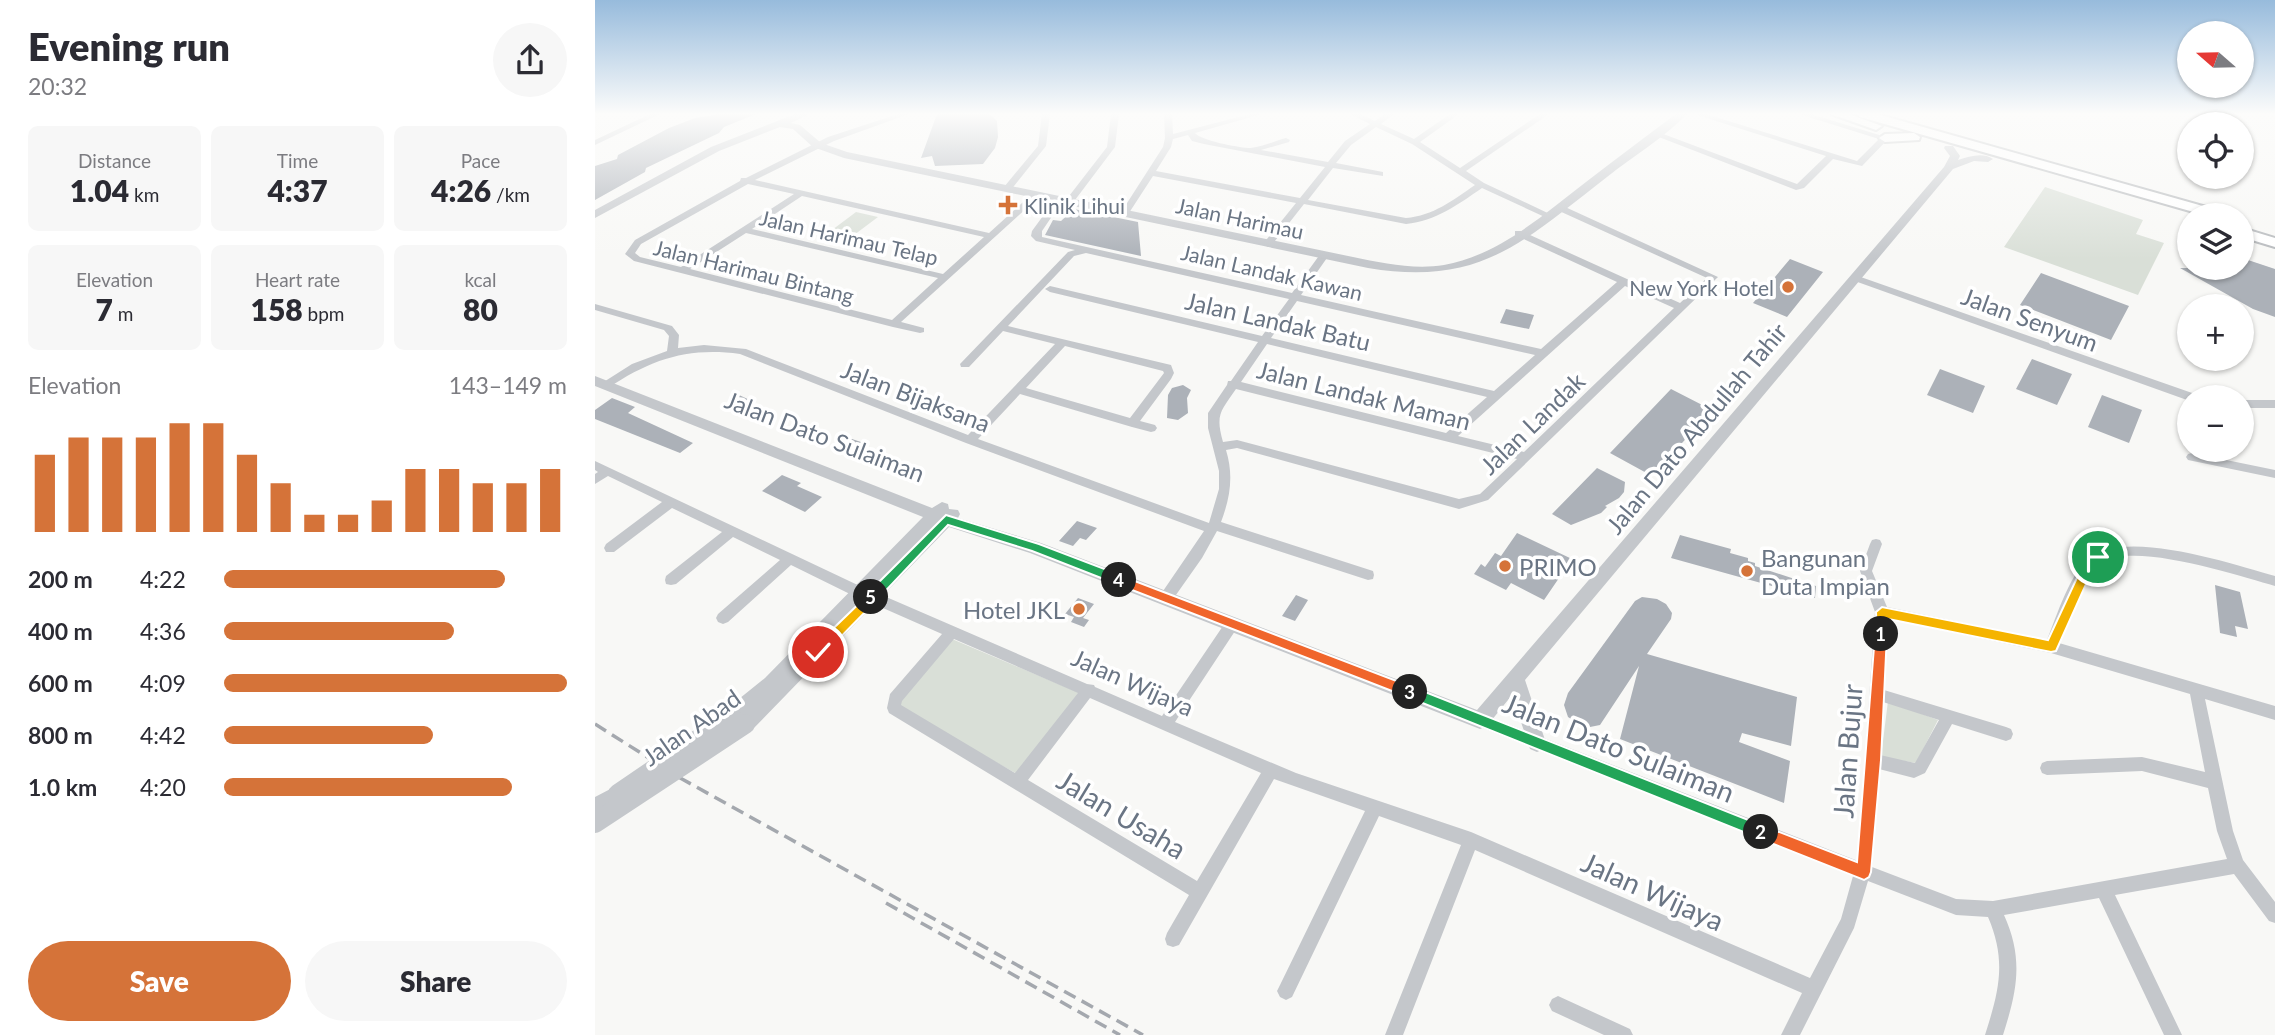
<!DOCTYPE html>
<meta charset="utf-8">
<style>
body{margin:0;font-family:Lato,sans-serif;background:#f7f7f7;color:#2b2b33;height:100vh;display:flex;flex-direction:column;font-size:26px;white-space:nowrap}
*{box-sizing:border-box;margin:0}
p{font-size:23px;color:#7c7c81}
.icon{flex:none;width:38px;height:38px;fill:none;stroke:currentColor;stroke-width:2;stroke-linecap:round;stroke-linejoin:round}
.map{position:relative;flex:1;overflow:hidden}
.details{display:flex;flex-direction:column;background:#fff;width:595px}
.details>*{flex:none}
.needle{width:46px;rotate:290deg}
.buttons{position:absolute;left:1582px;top:21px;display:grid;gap:14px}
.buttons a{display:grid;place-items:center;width:77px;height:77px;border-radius:50%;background:#fff;box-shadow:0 2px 5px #0004;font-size:35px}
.pin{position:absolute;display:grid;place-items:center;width:60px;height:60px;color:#fff;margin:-30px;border:4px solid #fff;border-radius:50%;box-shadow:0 2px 7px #0007}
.km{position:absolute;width:35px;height:35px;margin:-18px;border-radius:50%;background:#222;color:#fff;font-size:19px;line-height:35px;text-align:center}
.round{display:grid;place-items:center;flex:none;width:74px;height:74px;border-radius:37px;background:#f7f7f7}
.head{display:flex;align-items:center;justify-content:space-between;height:119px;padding:0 28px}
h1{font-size:38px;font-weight:800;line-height:52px}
.metrics{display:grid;grid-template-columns:repeat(3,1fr);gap:10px;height:119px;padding:7px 28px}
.metrics div{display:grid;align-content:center;border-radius:10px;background:#f7f7f7;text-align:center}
.metrics b{font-size:30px;font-weight:800}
.metrics small{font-size:19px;font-weight:400}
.metrics p{font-size:19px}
.chart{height:196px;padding:14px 28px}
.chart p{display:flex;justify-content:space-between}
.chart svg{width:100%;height:126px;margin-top:7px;stroke:#d57339;stroke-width:6}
.cta{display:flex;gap:14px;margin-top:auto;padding:14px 28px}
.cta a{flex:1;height:80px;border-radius:42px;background:#d57339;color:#fff;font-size:28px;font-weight:800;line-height:80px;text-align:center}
.cta a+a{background:#f7f7f7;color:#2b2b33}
ul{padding:0 28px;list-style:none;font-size:23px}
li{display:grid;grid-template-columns:112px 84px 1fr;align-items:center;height:52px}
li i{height:18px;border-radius:9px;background:#d57339}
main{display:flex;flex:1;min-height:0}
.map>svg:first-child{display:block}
.green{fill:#d9dfd7}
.building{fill:#acb1b8}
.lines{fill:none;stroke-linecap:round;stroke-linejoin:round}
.trunk-casing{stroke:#b7babd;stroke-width:4}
.minor{fill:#c4c7cb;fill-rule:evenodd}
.tertiary{fill:#c4c7cb;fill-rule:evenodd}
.trunk{fill:#fff;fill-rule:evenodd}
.rail{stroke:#a4a8ae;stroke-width:3.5;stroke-dasharray:13 7;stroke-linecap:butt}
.tertiary-bridge{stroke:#c4c7cb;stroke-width:20}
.split-1{fill:#f5b400;stroke:#fff;stroke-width:2}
.split-2{fill:#f0652b;stroke:#fff;stroke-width:2}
.split-3{fill:#22a559;stroke:#fff;stroke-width:2}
.split-4{fill:#f0652b;stroke:#fff;stroke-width:2}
.split-5{fill:#22a559;stroke:#fff;stroke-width:2}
.split-6{fill:#f5b400;stroke:#fff;stroke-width:2}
.poi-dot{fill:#d57339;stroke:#fff;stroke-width:2.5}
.labels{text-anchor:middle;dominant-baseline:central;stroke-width:7;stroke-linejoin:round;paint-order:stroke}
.far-poi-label{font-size:21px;fill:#6a7584;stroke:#fff;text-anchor:start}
.far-street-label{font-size:21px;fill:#6a7584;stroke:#fff}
.street-label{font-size:24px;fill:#6a7584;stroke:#fff}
.poi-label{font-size:24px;fill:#6a7584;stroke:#fff;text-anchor:start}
.near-street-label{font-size:28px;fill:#6a7584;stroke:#fff}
</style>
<main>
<section class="details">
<div class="head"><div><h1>Evening run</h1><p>20:32</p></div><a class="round"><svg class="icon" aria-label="share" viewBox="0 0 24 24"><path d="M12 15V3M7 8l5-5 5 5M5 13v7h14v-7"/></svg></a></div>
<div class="metrics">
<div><p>Distance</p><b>1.04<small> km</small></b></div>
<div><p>Time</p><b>4:37</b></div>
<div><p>Pace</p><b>4:26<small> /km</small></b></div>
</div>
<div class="metrics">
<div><p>Elevation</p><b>7<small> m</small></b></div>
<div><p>Heart rate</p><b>158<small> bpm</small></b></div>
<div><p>kcal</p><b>80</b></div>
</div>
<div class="chart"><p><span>Elevation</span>143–149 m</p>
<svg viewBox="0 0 160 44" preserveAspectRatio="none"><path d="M5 44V17M15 44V11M25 44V11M35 44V11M45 44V6M55 44V6M65 44V17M75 44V27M85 44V38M95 44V38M105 44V33M115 44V22M125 44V22M135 44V27M145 44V27M155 44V22"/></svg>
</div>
<ul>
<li><b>200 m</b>4:22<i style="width:82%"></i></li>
<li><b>400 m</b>4:36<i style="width:67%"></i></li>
<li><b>600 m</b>4:09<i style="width:100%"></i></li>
<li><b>800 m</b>4:42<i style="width:61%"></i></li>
<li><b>1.0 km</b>4:20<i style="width:84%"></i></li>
</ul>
<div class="cta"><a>Save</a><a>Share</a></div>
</section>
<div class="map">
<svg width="1680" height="1035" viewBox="0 0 1680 1035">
<rect width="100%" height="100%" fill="#f8f8f6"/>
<path class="green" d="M 1450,187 L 1548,220 L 1541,234 L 1569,243 L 1543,295 L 1409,247 Z
M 261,212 L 283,217 L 247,244 L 225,239 Z
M 357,639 L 487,694 L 424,775 L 300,706 Z
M 1293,701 L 1343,720 L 1321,763 L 1286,757 Z"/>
<path class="building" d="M 124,114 L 161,114 L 129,127 L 124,133 L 51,168 L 50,172 L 0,200 L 0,166 L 22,159 L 23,155 L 74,128 L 100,118 Z
M 342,114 L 395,114 L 402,121 L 403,137 L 400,148 L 388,164 L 340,166 L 337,156 L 326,158 Z
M 479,209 L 543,222 L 546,256 L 450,235 L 458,220 L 466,221 Z
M 1647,258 L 1680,269 L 1680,317 L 1658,309 L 1585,268 L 1647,268 Z
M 1195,259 L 1228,272 L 1192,317 L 1158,303 Z
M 1446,273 L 1534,306 L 1516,340 L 1425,305 Z
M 911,309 L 939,315 L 934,329 L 905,323 Z
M 1437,359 L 1477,374 L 1462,405 L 1421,389 Z
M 1345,369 L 1390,386 L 1378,413 L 1332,395 Z
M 588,385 L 596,390 L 592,398 L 593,413 L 583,420 L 572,418 L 573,395 L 577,388 Z
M 1076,389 L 1117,410 L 1057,476 L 1015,453 Z
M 144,395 L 159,402 L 147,411 L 131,405 Z
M 1507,395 L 1547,410 L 1534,443 L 1493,427 Z
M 17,398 L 40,407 L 33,413 L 98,443 L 85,453 L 0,419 L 0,410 Z
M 254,438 L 272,444 L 260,455 L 242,448 Z
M 1002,468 L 1030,482 L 1029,492 L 1024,498 L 1010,506 L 1012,507 L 1006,513 L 976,525 L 957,514 Z
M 187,475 L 206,483 L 202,486 L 227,497 L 210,512 L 167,491 Z
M 482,521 L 502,528 L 491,540 L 485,538 L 478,546 L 464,541 Z
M 922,533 L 977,559 L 949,600 L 916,583 L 911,590 L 879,574 L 886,564 L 890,567 L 900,553 L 906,556 Z
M 1085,535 L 1136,549 L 1135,553 L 1153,558 L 1153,561 L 1160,563 L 1160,566 L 1221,586 L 1220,598 L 1076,558 Z
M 1620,585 L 1645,592 L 1653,629 L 1640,626 L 1642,637 L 1625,633 Z
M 701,595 L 713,600 L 700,621 L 687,616 Z
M 1047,597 L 1062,599 L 1071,604 L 1077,613 L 1076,619 L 1052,654 L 1202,697 L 1196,746 L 1147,733 L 1144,742 L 1195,761 L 1189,803 L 1025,739 L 1044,666 L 1005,725 L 990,728 L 973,717 L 969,705 L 973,693 L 1040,601 Z
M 483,598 L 499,604 L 488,618 L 494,620 L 489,627 L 476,622 L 479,617 L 470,614 Z"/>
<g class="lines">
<g class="trunk-casing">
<path id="trunk" d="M 1236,114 L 1254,114 L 1287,126 L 1281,130 Z
M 1263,114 L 1282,114 L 1629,212 L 1631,215 L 1609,215 L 1265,117 Z
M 1319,133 L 1325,137 L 1324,140 L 1290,142 L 1284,138 L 1290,134 Z
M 1647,228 L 1680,238 L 1680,247 L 1647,237 Z"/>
</g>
<path class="minor" d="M 55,114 L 65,114 L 0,145 L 0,140 Z
M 303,114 L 314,114 L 239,141 L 160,180 L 394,233 L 438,193 L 444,193 L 444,197 L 306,322 L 329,328 L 329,332 L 325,333 L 298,327 L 39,261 L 30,254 L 40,240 L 145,181 L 146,178 L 151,178 L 233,137 ZM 153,184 L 199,194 L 86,267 L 45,257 L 40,253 L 46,244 ZM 207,196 L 389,237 L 348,274 L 157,229 ZM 151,233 L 343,278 L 297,320 L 95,269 Z
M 447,114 L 455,114 L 451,146 L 415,191 L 409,191 L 409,187 L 443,146 Z
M 516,114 L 524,114 L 520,147 L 477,204 L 471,204 L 471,200 L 512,147 Z
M 569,114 L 577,114 L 578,134 L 655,114 L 667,114 L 600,133 C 607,141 642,147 653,148 C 664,148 680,141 691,138 L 695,140 L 694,142 L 666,150 L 733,162 L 750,141 L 775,124 L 755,114 L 765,114 L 780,121 L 790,114 L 799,114 L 786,124 L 819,139 L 855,114 L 864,114 L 825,142 L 865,168 L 945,114 L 954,114 L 871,171 L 889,183 L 959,216 L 955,219 L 952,218 L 887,188 C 862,205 841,221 811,224 L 709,204 L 676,246 L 673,247 L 668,244 L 701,203 L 558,176 L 532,216 L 526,216 L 525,214 L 568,147 L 570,138 ZM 781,127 L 817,144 L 880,185 C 858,200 838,216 811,218 L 713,200 L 738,168 L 788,176 L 788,172 L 741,163 L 756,145 ZM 593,135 L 597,141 L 609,144 L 730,167 L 705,198 L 561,171 L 576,147 L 578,139 Z
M 1099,114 L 1111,114 L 1262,161 L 1284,139 L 1204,114 L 1216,114 L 1294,138 L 1267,166 L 1238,159 L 1209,188 L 1201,190 L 1056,134 L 1063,132 L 1202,184 L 1231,156 Z
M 464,197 L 468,200 L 447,231 L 447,237 L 697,293 L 726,253 L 729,252 L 734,255 L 706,295 L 946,349 L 1022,282 L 920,235 L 920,231 L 926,231 L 1085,303 L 1112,278 L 962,210 L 962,206 L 968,206 L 1123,277 L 893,500 L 864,509 L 642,448 L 631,450 C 639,476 635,498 626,522 L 778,571 L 779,575 L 778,579 L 773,580 L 622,531 L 607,558 L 576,602 L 571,603 L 566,602 L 564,598 L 566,594 L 609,531 L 371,443 L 145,354 C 93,347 57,359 13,388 L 9,389 L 4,385 L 37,364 L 72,351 L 74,336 L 69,330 L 0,310 L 0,304 L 77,326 L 84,335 L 83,348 L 109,345 L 151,349 L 373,435 L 460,344 L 408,331 L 374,367 L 366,367 L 365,364 L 473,252 L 480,250 L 441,241 L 436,236 L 437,231 L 461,198 ZM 491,253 L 694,299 L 667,336 L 455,286 L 450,289 L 455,292 L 663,342 L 636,381 L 633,381 L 632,385 L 613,413 L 613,428 L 624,471 L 624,489 L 614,523 L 383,439 L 425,394 L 537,427 L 556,432 L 560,431 L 562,428 L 560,425 L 545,421 L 576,379 L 579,373 L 576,365 L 413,326 L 479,256 ZM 1030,286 L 1079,308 L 929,452 L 863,436 ZM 702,301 L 940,355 L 899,391 L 676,338 ZM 672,344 L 892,397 L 851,433 L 646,382 ZM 470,346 L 568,371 L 569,373 L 535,418 L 431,388 ZM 641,389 L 922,459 L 885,494 L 864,499 L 642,440 L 628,442 C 620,414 626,411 641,389 Z
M 1260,275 L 1600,394 L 1601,397 L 1594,397 L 1594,400 L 1592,400 L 1257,280 L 1257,276 Z
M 1647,400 L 1680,400 L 1680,408 L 1647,408 Z
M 1597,453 L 1680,470 L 1680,478 L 1593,460 L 1591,457 L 1593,454 Z
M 0,461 L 269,588 L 271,592 L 269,596 L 264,597 L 259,596 L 196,565 L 133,622 L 128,624 L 123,622 L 121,618 L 123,614 L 185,560 L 138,537 L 81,584 L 76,585 L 71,584 L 70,580 L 71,576 L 127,532 L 77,508 L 19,552 L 11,552 L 9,548 L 11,544 L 67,502 L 13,476 L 0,484 L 0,474 L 3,472 L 0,470 Z
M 1281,539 L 1285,540 L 1287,544 L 1277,571 L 1292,607 L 1452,640 C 1462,616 1475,571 1497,556 C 1536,530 1637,564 1680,576 L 1680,586 C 1644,576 1538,541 1507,563 C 1485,578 1474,620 1464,643 L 1680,706 L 1680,720 L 1610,699 L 1638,831 L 1648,860 L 1680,902 L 1680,923 L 1674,921 L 1639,874 L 1520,895 L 1587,1035 L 1569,1035 L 1504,898 L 1409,915 C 1429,959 1422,991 1408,1035 L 1390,1035 C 1404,991 1412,961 1393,917 L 1361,915 L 1273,881 L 1259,928 L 1205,1035 L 1186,1035 L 1207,993 L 880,850 L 808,1035 L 790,1035 L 866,845 L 784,816 L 697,997 L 691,1000 L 685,997 L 682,991 L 685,985 L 770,811 L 679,779 L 584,945 L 578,947 L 572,945 L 570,939 L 572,933 L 594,895 L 294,713 L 292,708 L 295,694 L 347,634 L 272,601 L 270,597 L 272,593 L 277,592 L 282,593 L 492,684 L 499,685 L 500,687 L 567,716 L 632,620 L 637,618 L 642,620 L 644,624 L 642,628 L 580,722 L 701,773 L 876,832 L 1215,978 L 1246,919 L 1258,876 L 880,725 L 878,720 L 880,715 L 885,713 L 1263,861 L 1280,612 L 1265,571 L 1275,544 L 1277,540 ZM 1293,619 L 1456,653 L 1595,694 L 1610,772 L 1547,757 L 1452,761 L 1447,763 L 1445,768 L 1447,773 L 1452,775 L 1547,771 L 1613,788 L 1622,831 L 1632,859 L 1398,901 L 1361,899 L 1277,867 L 1284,769 L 1319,778 L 1330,773 L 1357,724 L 1411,741 L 1416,739 L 1418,734 L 1416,729 L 1411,727 L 1289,690 ZM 359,639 L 483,693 L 420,773 L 306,705 L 307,701 ZM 495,698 L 666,773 L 602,881 L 433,780 ZM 1288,702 L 1344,720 L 1320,763 L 1285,755 Z
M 963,996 L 1035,1029 L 1038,1035 L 1009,1035 L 957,1011 L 954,1005 L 957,999 Z"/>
<path class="tertiary" d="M 200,114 L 214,114 L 196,123 L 205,125 L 226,143 L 252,152 L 758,257 C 787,263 819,270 849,265 C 904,255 948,215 991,182 C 1021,159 1051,136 1081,114 L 1092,114 C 1069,138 1038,156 1012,177 C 929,241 886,287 773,268 L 249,158 L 218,147 L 198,129 L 185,127 L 124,151 L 0,218 L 0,210 L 116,147 Z
M 1350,146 L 1358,146 L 1365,156 L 1363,160 C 1375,156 1388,152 1398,159 L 1393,162 L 1379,161 L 1358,169 L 930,680 L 951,743 L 949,749 L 942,752 L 935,749 L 917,695 L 892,726 L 885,729 L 435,553 L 354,527 L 157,730 L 150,733 L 143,730 L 141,724 L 136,725 L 129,723 L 127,717 L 129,711 L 170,678 L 328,517 L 0,386 L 0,376 L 337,508 L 347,502 L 353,504 L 354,509 L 363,510 L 365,514 L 363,518 L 446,543 L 882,710 L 1349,167 L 1355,156 L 1349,148 Z
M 23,785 L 30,787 L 33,794 L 30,801 L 0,818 L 0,797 Z"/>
<use href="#trunk" class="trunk"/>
<path class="rail" d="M 0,724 L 87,779 L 548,1035
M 291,903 L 525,1035"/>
<path class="tertiary-bridge" d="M 23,794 L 136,717
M 0,823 L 150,724"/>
</g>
<linearGradient id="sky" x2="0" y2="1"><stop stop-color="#97bbdc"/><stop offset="0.44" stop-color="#fcfcfb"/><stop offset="1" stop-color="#fcfcfb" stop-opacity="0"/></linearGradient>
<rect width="1680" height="259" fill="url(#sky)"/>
<path class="split-1" d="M 1503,553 L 1509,557 L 1496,573 L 1461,651 L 1456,652 L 1293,619 L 1290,638 L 1282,638 L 1281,612 L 1287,607 L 1453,640 L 1487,567 Z"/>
<path class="split-2" d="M 1286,629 L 1292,634 L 1286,760 L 1276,872 L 1274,877 L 1269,880 L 1161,837 L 1159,832 L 1161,827 L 1166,825 L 1262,862 L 1280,634 Z"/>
<path class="split-3" d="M 815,686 L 1166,825 L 1172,827 L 1174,832 L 1172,837 L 1166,839 L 810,696 L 810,688 Z"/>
<path class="split-4" d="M 524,575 L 820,688 L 822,692 L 815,698 L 519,583 L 519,576 Z"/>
<path class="split-5" d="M 351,515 L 444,544 L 528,576 L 530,580 L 524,585 L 437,551 L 353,525 L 281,601 L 272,601 L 272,594 Z"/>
<path class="split-6" d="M 276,592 L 281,594 L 281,601 L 227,656 L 218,656 L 218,648 Z"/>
<g class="poi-dot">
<path d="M409.5 194.5h7v7h7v7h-7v7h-7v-7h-7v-7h7z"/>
<circle cx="1193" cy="287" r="7"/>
<circle cx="910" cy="566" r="7"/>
<circle cx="1152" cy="571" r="7"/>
<circle cx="484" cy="609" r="7"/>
</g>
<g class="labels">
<g class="far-poi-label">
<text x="429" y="205">Klinik Lihui</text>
<text x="1179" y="287" text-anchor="end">New York Hotel</text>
</g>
<g class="far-street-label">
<text transform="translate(645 218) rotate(12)">Jalan Harimau</text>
<text transform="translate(254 237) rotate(13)">Jalan Harimau Telap</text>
<text transform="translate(159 271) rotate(14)">Jalan Harimau Bintang</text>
<text transform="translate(677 272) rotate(13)">Jalan Landak Kawan</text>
</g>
<g class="street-label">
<text transform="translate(1435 319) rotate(20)">Jalan Senyum</text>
<text transform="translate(683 321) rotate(13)">Jalan Landak Batu</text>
<text transform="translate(769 395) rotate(14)">Jalan Landak Maman</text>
<text transform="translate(321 396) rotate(21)">Jalan Bijaksana</text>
<text transform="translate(937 423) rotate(-44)">Jalan Landak</text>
<text transform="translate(1101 428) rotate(-50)">Jalan Dato Abdullah Tahir</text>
<text transform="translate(230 436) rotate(21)">Jalan Dato Sulaiman</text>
<text transform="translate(538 682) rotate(24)">Jalan Wijaya</text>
<text transform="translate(96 727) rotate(-35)">Jalan Abad</text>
</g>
<g class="poi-label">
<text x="1166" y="557">Bangunan<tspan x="1166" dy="28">Duta Impian</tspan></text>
<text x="924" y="566">PRIMO</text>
<text x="470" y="609" text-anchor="end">Hotel JKL</text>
</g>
<g class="near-street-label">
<text transform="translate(1024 747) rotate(22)">Jalan Dato Sulaiman</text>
<text transform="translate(1252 751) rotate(-86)">Jalan Bujur</text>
<text transform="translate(527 814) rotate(31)">Jalan Usaha</text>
<text transform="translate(1058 891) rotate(24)">Jalan Wijaya</text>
</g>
</g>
</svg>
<div class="buttons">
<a><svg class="needle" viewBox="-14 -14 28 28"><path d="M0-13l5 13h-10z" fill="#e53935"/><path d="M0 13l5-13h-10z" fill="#7c7c81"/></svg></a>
<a><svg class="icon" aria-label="locate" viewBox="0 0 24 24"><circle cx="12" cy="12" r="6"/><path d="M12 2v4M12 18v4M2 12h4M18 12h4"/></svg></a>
<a><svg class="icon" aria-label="layers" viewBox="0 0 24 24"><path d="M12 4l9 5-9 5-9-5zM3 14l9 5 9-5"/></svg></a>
<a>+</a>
<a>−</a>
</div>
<div class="pin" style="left:1503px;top:557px;background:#1e9e55"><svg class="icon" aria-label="arrive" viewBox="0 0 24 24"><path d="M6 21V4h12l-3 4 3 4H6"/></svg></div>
<div class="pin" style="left:223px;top:652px;background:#d93025"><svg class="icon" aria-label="check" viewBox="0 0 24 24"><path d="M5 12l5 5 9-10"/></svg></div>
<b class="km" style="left:1286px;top:634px">1</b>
<b class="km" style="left:1166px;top:832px">2</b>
<b class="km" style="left:815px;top:692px">3</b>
<b class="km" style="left:524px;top:580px">4</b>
<b class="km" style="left:276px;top:597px">5</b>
</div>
</main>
